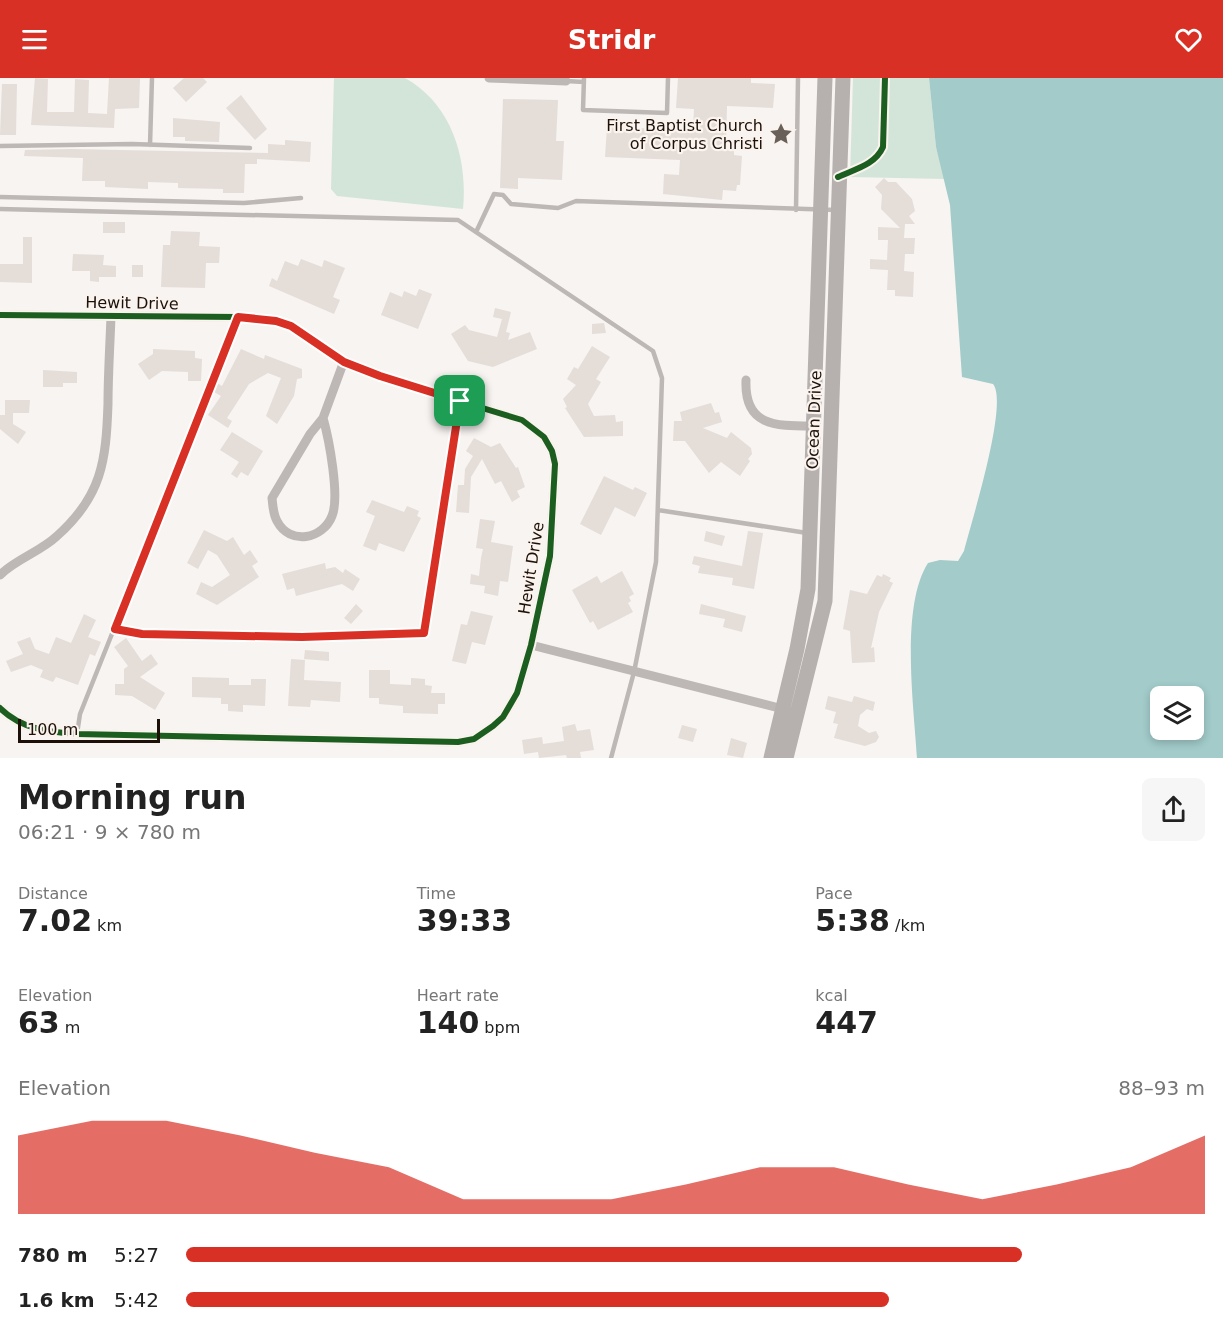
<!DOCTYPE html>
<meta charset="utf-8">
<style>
body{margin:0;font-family:"DejaVu Sans",sans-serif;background:#f6f6f6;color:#222;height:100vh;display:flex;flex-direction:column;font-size:22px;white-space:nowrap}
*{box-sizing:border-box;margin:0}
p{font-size:20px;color:#767676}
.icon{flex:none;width:33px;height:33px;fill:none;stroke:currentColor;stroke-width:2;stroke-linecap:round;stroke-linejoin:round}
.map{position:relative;height:680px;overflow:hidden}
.panel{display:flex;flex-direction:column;background:#fff;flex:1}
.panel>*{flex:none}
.tools{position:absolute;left:1150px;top:608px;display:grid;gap:12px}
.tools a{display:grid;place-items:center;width:54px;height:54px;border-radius:9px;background:#fff;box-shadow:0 3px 9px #0003;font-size:30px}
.scale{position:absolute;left:18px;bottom:15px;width:142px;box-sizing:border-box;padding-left:6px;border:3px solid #1c1009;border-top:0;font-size:16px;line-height:21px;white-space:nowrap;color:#1c1009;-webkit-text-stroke:4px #faf3ee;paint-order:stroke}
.pin{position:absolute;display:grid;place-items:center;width:51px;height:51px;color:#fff;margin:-26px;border-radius:12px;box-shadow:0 3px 9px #0006}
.round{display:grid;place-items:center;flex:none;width:63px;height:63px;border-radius:9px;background:#f6f6f6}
.head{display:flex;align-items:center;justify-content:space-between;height:102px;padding:0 18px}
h1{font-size:33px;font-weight:700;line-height:45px}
.figures{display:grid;grid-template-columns:repeat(3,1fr);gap:9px;height:102px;padding:6px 18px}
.figures div{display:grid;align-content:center}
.figures b{font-size:30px;font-weight:700}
.figures small{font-size:16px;font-weight:400}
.figures p{font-size:16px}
.chart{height:168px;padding:12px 18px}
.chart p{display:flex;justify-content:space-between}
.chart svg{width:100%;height:108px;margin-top:6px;fill:#d93025;opacity:.7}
ul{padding:0 18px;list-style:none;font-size:20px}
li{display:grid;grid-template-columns:96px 72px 1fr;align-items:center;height:45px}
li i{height:15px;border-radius:8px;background:#d93025}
header{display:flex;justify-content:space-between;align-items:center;height:78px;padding:0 18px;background:#d93025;color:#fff;font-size:27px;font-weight:700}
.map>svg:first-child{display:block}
.green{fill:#d3e5d9}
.water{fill:#a2cbca;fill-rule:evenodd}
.building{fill:#e5ddd8}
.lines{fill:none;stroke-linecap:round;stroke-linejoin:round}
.path{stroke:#b9b4b2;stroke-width:1.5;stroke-dasharray:3 4.5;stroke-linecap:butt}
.service{stroke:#bdb8b6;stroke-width:4.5}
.minor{stroke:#bdb8b6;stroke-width:9}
.primary{stroke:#b6b0ae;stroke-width:15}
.cycleway-casing{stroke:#faf3ee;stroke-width:10}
.cycleway{stroke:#1b5e20;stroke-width:6}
.route-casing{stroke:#fff;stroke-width:12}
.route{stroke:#d93025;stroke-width:8}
.labels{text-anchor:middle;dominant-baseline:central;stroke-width:4.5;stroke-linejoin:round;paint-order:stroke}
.poi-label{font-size:16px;fill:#1c1009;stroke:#faf3ee;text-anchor:end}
.street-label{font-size:16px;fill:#1c1009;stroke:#faf3ee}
</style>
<header><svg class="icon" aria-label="menu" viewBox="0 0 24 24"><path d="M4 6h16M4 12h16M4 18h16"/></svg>Stridr<svg class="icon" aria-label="heart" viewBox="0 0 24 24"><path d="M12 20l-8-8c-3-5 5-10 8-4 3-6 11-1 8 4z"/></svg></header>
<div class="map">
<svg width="1223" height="680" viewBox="0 0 1223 680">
<rect width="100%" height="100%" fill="#f7f4f1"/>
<path class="green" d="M 334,0 L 405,0 C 452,26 468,81 463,131 L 337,118 L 331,111 Z
M 853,0 L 929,0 L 936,69 L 945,101 L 850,99 Z"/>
<path class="water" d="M 929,0 L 1223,0 L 1223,680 L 917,680 C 914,629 900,529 928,485 L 940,482 L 958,483 L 964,473 C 971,445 1009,325 993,306 L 962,299 L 950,127 L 936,69 ZM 1161,618 L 1194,618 L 1194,651 L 1161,651 Z"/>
<path class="building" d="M 35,0 L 48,1 L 47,34 L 74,34 L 75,1 L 89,2 L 88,35 L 107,36 L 109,0 L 140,0 L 139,30 L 115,31 L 114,50 L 31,47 Z
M 184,0 L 203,0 L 207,4 L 186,24 L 173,10 Z
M 678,0 L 751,0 L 751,5 L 775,6 L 773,30 L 727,28 L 726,65 L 734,65 L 734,77 L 742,78 L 740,107 L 737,107 L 736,113 L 723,112 L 722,122 L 663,116 L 664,96 L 679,97 L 680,82 L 605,79 L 607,49 L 693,52 L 694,31 L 676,30 Z
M 2,6 L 17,6 L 16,57 L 0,57 Z
M 241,17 L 267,51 L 255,62 L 226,30 Z
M 503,21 L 558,22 L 556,63 L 564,63 L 562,102 L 518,100 L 518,111 L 500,110 Z
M 173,40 L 220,44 L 219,64 L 185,63 L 185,59 L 173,59 Z
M 285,62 L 311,64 L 310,84 L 257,81 L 257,86 L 245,86 L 244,115 L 223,115 L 223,111 L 178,110 L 178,105 L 148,104 L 148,111 L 105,109 L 105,103 L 82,103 L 83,80 L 24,78 L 25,72 L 71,71 L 268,75 L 268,66 L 285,67 Z
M 884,100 L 888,104 L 896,104 L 912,121 L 915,133 L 909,138 L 915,146 L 905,146 L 904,160 L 915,160 L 914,176 L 905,176 L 904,193 L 914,194 L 913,219 L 895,218 L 895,212 L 887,212 L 888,192 L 870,191 L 870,181 L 887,182 L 888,162 L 878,162 L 878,149 L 900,150 L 881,131 L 882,117 L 875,109 Z
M 103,144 L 125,144 L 125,155 L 103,155 Z
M 171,153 L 200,154 L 199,168 L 220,169 L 219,185 L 206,185 L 205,210 L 161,209 L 163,167 L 170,167 Z
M 23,159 L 32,159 L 32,205 L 0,204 L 0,186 L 23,186 Z
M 73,176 L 104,177 L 103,187 L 116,188 L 116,199 L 99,199 L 99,204 L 90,203 L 90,193 L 72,193 Z
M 301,181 L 322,189 L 324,182 L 345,190 L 333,219 L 340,222 L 334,236 L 269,208 L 272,200 L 277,203 L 285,183 L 298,188 Z
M 132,187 L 143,187 L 143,199 L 132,199 Z
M 419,211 L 432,216 L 418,251 L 381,237 L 390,214 L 402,219 L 404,213 L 416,218 Z
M 495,230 L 511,234 L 506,254 L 510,255 L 508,262 L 530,254 L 537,271 L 493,289 L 468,283 L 451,256 L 465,247 L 469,252 L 497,259 L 502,241 L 493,239 Z
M 604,245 L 606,255 L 592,256 L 592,246 Z
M 592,268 L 610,279 L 596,301 L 601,304 L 588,326 L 594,338 L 615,337 L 616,344 L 623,343 L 623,358 L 584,359 L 565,330 L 567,329 L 563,321 L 576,307 L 567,301 L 574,289 L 578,291 Z
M 153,271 L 195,273 L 195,280 L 202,281 L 201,303 L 188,303 L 188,294 L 162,293 L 149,302 L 138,286 L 153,276 Z
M 241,271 L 264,281 L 265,277 L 302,291 L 302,300 L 297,301 L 294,318 L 277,346 L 266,338 L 281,300 L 268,295 L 249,306 L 227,340 L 232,343 L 228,350 L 208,337 L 221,318 L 214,314 L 217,305 L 222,308 Z
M 43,292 L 77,294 L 77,305 L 63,305 L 63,309 L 43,309 Z
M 5,322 L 30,322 L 29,335 L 13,335 L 13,346 L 26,354 L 18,366 L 0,351 L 0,337 L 5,337 Z
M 711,325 L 715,335 L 719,334 L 722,344 L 703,350 L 727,360 L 731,354 L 751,370 L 752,376 L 748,381 L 750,383 L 740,398 L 721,384 L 709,395 L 685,363 L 673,363 L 674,343 L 682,343 L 680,334 Z
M 232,354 L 263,373 L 248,398 L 241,394 L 237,400 L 231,396 L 239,384 L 220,372 Z
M 474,360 L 491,369 L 500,365 L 516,390 L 518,389 L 525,409 L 517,413 L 520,419 L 512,424 L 501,403 L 495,406 L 482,381 L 471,399 L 469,435 L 456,434 L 458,407 L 464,407 L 465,391 L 473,378 L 466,373 Z
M 604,398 L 633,412 L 635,409 L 647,415 L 635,439 L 615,429 L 601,457 L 580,446 Z
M 372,422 L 404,434 L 407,428 L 419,433 L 417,438 L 421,440 L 404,474 L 379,465 L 376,473 L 363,468 L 375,438 L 366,434 Z
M 480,441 L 495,443 L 491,464 L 513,468 L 508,504 L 500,503 L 498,518 L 484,515 L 485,508 L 470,506 L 471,496 L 479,498 L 481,480 L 483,471 L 476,470 Z
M 204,452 L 227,463 L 233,459 L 244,477 L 250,472 L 258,484 L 252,488 L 259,499 L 217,527 L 196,516 L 201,504 L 212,509 L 230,497 L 217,477 L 208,472 L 198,491 L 187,485 Z
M 706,453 L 725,458 L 722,468 L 704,463 Z
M 748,453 L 763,455 L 754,511 L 732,507 L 733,500 L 698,495 L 700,488 L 692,486 L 694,478 L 742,488 Z
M 325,485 L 326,491 L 335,489 L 343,495 L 345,491 L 360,501 L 353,513 L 342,506 L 296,518 L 294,510 L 287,512 L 282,496 Z
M 622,493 L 634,516 L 629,519 L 631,523 L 628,525 L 633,534 L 598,552 L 593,543 L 590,545 L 572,512 L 597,498 L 601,505 Z
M 883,496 L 891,500 L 889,503 L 893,505 L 879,534 L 871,570 L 874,569 L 875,584 L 852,585 L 850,553 L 843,551 L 850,512 L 867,516 L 877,497 L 882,499 Z
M 356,526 L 363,533 L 351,546 L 344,540 Z
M 701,526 L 746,538 L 742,554 L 723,549 L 725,541 L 699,536 Z
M 471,533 L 493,538 L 485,567 L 472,564 L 466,586 L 452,583 L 461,546 L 467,547 Z
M 84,536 L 96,542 L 88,559 L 101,564 L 95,578 L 90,576 L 78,607 L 56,599 L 53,604 L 40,599 L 43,592 L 31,587 L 11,594 L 6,583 L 23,576 L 17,564 L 30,559 L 35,571 L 49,576 L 56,559 L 71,565 Z
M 126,560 L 142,583 L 151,576 L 158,586 L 140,599 L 165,615 L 155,632 L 132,618 L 115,617 L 115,606 L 124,606 L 124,591 L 128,588 L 114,569 Z
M 305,572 L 329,574 L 329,583 L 304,581 Z
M 291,581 L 305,582 L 304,602 L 341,604 L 340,624 L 311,622 L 310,629 L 288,628 Z
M 369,592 L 390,592 L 390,606 L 411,607 L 411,600 L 425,601 L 425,607 L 432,608 L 431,615 L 445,615 L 445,626 L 438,626 L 438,636 L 403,635 L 403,628 L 379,626 L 379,620 L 369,620 Z
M 192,599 L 229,600 L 229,607 L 251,607 L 251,601 L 266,601 L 265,628 L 243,627 L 243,634 L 228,633 L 228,626 L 221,626 L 221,620 L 192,619 Z
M 828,618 L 852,624 L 854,618 L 875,624 L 873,633 L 867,631 L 860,637 L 858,648 L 869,655 L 876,653 L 879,659 L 876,664 L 865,668 L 834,660 L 838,646 L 833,645 L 836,634 L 825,631 Z
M 575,646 L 577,653 L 590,651 L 594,672 L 580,674 L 581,680 L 567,680 L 566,677 L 539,680 L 538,674 L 524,676 L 522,662 L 542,659 L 543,666 L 564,663 L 562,649 Z
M 682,647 L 697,651 L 693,664 L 678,660 Z
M 731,660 L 747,665 L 743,680 L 727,677 Z"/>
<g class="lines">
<path class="path" d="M 852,93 L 873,83 L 883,69 L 885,0"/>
<path class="service" d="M 584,0 L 583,32 L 667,35 L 668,0
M 566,3 L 584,4
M 150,67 L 152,0
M 0,68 L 132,66 L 250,70
M 0,119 L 244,125 L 301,120
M 0,131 L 458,142 L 653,273 L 662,300 L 656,484 L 634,594 L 611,680
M 796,132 L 798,0
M 477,152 L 494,116 L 503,117 L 511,126 L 558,130 L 576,123 L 836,132
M 658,432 L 807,455
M 115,551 L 142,556 L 302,559 L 424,555 L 460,323
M 77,656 L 80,636 L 238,240"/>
<path class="minor" d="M 489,0 L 566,3
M 0,237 L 238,239 L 276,243 L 291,248 L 344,283 L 380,299 L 522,342 L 544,359 L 552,373 L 555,386 L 550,478 L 531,567 L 517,615 L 503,639 L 493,648 L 474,661 L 458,664 L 77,656 C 49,654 21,651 0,630
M 746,302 C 744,349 776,348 814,348
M 323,340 C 329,361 340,419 332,438 C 323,461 290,468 277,443 C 273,436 273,428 272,420 L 310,356 L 323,340 L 344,283
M 0,497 C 16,481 40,474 57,458 C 102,418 106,383 108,326 C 108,297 110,267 111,238
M 531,567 L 787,632"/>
<path class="primary" d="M 771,680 L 797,571 L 808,511 L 825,0
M 786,680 L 825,523 L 843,0"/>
<g class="cycleway-casing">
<path id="cycleway" d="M 838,99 C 855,91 875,87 883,69 L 885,0
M 0,237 L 238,239 L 276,243 L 291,248 L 344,283 L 380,299 L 522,342 L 544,359 L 552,373 L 555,386 L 550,478 L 531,567 L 517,615 L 503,639 L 493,648 L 474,661 L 458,664 L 77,656 C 49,654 21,651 0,630"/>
</g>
<use href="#cycleway" class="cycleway"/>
</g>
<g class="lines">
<g class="route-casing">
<path id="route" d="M 238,239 L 276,243 L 291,248 L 344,284 L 380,298 L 460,323 L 424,555 L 302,559 L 142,556 L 115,551 Z"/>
</g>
<use href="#route" class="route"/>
</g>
<defs>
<g id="sight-bare" transform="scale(1.8)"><path d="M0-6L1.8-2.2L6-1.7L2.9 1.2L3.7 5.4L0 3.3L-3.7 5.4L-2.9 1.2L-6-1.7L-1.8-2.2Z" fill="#69605a" stroke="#faf3ee" stroke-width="2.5" paint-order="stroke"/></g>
</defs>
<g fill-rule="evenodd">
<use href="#sight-bare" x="781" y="56"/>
</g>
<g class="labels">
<g class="poi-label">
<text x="763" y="47">First Baptist Church<tspan x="763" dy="18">of Corpus Christi</tspan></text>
</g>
<g class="street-label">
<text transform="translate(132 225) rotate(1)">Hewit Drive</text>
<text transform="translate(814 342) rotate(-88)">Ocean Drive</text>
<text transform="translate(531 490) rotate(-81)">Hewit Drive</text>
</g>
</g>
</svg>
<div class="tools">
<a><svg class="icon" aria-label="layers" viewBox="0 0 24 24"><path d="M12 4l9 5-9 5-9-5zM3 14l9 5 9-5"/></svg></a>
</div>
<div class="scale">100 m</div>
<div class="pin" style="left:460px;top:323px;background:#1e9e55"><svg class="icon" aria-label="arrive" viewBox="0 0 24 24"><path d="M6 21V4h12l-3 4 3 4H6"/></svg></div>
</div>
<section class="panel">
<div class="head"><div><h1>Morning run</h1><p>06:21 · 9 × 780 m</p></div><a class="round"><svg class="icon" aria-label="share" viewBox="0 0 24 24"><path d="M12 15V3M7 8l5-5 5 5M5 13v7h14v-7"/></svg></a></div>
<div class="figures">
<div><p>Distance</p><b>7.02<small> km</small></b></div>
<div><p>Time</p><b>39:33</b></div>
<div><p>Pace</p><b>5:38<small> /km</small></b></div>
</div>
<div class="figures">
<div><p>Elevation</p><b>63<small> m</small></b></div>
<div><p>Heart rate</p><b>140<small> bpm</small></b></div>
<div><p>kcal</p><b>447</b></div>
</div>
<div class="chart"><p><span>Elevation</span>88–93 m</p>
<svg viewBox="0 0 160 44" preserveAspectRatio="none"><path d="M0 44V12L10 6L20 6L30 12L40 19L50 25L60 38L70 38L80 38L90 32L100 25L110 25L120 32L130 38L140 32L150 25L160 12V44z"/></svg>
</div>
<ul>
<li><b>780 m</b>5:27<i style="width:82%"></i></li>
<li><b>1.6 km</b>5:42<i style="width:69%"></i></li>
</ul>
</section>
